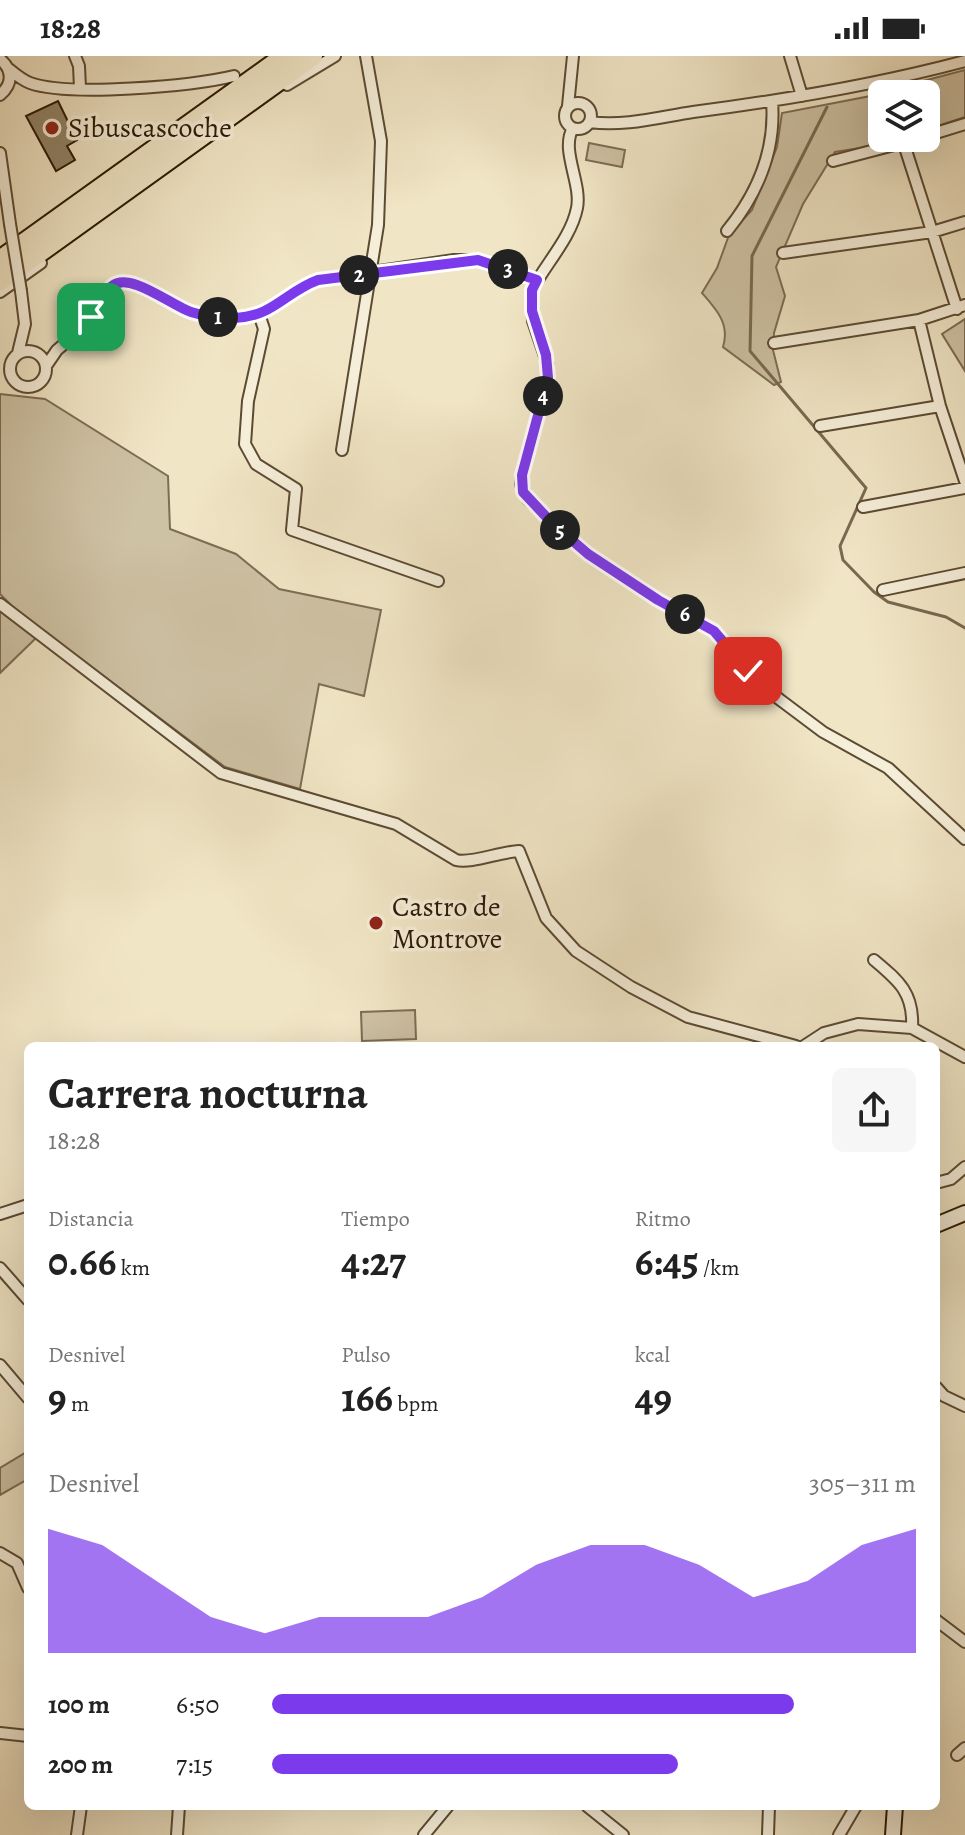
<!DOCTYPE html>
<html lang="es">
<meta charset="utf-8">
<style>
body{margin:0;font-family:Alegreya,serif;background:#f6f6f6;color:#222;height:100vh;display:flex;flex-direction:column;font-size:30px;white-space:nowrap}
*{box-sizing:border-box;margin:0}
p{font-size:26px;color:#767676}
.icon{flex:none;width:44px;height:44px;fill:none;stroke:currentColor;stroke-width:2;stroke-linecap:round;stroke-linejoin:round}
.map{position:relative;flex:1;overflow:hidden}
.drawer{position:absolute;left:24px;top:986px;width:916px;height:768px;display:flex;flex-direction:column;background:#fff;border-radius:12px;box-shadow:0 8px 32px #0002}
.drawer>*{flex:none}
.tools{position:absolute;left:868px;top:24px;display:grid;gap:16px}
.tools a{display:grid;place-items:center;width:72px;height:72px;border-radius:12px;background:#fff;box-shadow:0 8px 32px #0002;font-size:40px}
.pin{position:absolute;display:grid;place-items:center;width:68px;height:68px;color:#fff;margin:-34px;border-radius:16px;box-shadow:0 4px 12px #0006}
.km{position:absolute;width:40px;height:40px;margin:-20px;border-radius:50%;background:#222;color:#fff;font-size:22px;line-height:40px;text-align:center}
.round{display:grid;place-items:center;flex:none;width:84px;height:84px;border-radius:12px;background:#f6f6f6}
.summary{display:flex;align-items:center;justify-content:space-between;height:136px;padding:0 24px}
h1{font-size:44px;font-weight:600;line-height:60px}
.stats{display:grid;grid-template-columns:repeat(3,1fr);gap:12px;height:136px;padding:8px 24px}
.stats div{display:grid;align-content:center}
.stats b{font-size:40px;font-weight:600}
.stats small{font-size:22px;font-weight:400}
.stats p{font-size:22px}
.chart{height:224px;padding:16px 24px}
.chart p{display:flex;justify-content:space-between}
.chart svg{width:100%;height:144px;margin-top:8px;fill:#7c3aed;opacity:.7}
ul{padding:0 24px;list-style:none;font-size:26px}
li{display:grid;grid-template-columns:128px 96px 1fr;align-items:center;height:60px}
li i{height:20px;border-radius:10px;background:#7c3aed}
.status{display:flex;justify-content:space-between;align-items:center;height:56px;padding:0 40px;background:#fff;direction:ltr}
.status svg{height:22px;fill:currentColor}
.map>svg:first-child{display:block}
.green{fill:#cec2a4;stroke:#7c6d53;stroke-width:2}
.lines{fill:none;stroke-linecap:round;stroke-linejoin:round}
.stream{stroke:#79694f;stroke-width:3}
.building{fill:#918367;stroke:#2a1802;stroke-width:2}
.street-casing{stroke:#5c4b33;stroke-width:14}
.secondary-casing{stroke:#2a1802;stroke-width:18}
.highway-casing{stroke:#2a1802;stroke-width:24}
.street{stroke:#f5eed9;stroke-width:10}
.secondary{stroke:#f5eed9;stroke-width:14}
.highway{stroke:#f0e5c5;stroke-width:20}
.street-bridge-casing{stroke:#5c4b33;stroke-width:14;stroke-linecap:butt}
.street-bridge{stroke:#f5eed9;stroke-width:10}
.route-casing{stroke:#fff;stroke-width:16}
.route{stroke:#7c3aed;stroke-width:10}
.poi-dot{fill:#8f2418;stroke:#f5eed9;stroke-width:3}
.labels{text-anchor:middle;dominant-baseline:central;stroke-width:7;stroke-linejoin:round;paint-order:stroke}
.poi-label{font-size:28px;fill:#2a1802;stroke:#f5eed9;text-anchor:start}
</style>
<div class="status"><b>18:28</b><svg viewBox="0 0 49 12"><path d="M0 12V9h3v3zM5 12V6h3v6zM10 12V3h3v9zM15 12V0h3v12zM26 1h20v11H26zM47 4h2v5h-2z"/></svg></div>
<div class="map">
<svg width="965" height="1779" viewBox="0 0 965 1779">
<rect width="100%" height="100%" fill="#f0e5c5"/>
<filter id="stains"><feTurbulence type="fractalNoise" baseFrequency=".0025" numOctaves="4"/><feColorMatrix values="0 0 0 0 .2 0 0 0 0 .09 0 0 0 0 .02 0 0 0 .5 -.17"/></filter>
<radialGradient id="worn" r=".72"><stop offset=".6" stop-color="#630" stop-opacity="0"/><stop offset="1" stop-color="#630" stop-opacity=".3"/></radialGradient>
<path class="green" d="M 965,14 L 965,61 L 926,74 L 926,38 L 895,38 L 893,33 Z
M 876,39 L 882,57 L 882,82 L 891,82 L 892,87 L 835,96 L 803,148 L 776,211 L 785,240 L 774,277 L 773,294 L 781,326 L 774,329 L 723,291 C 730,268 717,254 702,237 L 717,212 L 729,179 L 752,154 L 777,91 L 782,57 Z
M 589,87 L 625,94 L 622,111 L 586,104 Z
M 965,263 L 965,315 L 942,278 Z
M 0,338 L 45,343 L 168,420 L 170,473 L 236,498 L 279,533 L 381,554 L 364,640 L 319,628 L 300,733 L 225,711 L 18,556 L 0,538 Z
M 0,551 L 37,581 L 0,617 Z
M 415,954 L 416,983 L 362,985 L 361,956 Z
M 25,1397 L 28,1423 L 0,1439 L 0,1412 Z"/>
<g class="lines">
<path class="stream" d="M 827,51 L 752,200 L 750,295 L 866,432 L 840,490 L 843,504 L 874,536 L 888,546 L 946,561 L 965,572"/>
</g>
<path class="building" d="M 58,45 L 77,84 L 67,90 L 75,104 L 56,115 L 26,60 Z"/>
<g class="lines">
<g class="street-casing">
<path id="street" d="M 75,0 L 79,10 L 80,32
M 790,0 L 802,40
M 0,3 C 13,14 13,28 0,39
M 9,13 C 15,18 22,24 30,27 C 69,41 192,30 234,20
M 287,29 L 335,0
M565 60a13 13 0 1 1 26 0a13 13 0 1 1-26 0Z
M 568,50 L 573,0
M 590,66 C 623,71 660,61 693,56 C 785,44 875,29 965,5
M 573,72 C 560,94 582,127 577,152 C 571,182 546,207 532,234 L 533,265 L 548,309 L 548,322 L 522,419 L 521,428 L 528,443 L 588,498 L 658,544 L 714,575 L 748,615 L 779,643 L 823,676 L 888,712 L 965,783
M 926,80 L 965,68
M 902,82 L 957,253
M 0,97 L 10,168
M 833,105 L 921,82
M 727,175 C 758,137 776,95 772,45
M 783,197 L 932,176 L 965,166
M 0,236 L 41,207
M 259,258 L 264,273 L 248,345 L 245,388 L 256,408 L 296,433 L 292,474 L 438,525
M 919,264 L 940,350 L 965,425
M 774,287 L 919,264 L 965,249
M10 313a18 18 0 1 1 36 0a18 18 0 1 1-36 0Z
M 18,297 L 25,268 L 21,235
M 46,310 L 57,294 L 82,273 L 117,227 C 143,223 167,248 191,256 C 208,262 229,263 246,261 C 276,256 291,234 318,224 L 454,204 L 478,204 L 537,224
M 820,370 L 940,350
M 342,394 L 378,169 L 381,85 L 366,0
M 863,451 L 965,432
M 883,534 L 965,517
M 0,548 L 221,717 L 396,768 L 456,804 C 471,808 499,796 519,795 L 546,862 L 576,895 L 631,931 L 688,961 L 796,990
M 874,904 C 899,925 914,937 912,972
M 804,990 L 824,977 L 858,968 L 912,972 L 965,1001
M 936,1127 L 951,1123 L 965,1111
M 0,1158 L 28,1149
M 0,1212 L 28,1244
M 0,1309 L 28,1342
M 936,1331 L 944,1340 L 965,1350
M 0,1497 L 17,1507 L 28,1532
M 936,1564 L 965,1586
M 0,1677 L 28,1680
M 957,1699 L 965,1692
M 587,1750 L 623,1779
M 77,1779 L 81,1750
M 177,1779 L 179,1750
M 424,1779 L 448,1750
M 768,1779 L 769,1750
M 839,1779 L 856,1750"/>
</g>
<g class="secondary-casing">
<path id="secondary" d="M 936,1169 L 965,1157
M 893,1779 L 895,1750"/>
</g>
<g class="highway-casing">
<path id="highway" d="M 0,205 L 286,0
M 0,224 L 312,0"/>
</g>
<use href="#street" class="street"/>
<use href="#secondary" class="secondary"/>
<use href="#highway" class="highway"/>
<g class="street-bridge-casing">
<path id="street-bridge" d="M 10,168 L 21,235"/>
</g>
<use href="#street-bridge" class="street-bridge"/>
</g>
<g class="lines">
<g class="route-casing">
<path id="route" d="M 91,261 C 98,252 103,237 112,230 C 130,215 172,250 191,256 C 204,260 221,263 234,262 C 273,261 285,236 318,224 L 478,204 L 537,224 L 532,234 L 532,255 L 546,299 L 548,322 L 522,419 L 523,436 L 552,467 L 588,498 L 658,544 L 714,575 L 748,615"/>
</g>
<use href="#route" class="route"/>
</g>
<g class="poi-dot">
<circle cx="52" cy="72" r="8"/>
<circle cx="376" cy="867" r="8"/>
</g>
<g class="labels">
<g class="poi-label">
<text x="68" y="72">Sibuscascoche</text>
<text x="392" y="851">Castro de<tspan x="392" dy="32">Montrove</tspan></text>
</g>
</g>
<rect width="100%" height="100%" filter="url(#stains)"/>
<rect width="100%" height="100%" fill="url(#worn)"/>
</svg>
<div class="tools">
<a><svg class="icon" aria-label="layers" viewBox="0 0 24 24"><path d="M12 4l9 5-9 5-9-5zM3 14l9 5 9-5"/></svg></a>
</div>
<div class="pin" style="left:91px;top:261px;background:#1e9e55"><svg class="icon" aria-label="arrive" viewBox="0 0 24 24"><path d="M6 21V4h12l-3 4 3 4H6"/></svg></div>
<div class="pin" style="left:748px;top:615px;background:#d93025"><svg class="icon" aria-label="check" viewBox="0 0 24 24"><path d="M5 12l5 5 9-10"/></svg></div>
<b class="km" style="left:218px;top:261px">1</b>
<b class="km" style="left:359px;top:219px">2</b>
<b class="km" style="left:508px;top:213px">3</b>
<b class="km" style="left:543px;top:340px">4</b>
<b class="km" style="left:560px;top:474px">5</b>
<b class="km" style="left:685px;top:558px">6</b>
<section class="drawer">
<div class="summary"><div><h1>Carrera nocturna</h1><p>18:28</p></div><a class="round"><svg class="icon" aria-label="share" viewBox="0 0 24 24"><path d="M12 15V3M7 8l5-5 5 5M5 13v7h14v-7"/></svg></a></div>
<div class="stats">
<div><p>Distancia</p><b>0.66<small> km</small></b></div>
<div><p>Tiempo</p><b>4:27</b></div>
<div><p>Ritmo</p><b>6:45<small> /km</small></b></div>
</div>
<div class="stats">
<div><p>Desnivel</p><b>9<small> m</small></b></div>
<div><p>Pulso</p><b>166<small> bpm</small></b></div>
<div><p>kcal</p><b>49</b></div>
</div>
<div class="chart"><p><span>Desnivel</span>305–311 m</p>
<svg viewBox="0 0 160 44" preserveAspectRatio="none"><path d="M0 44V6L10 11L20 22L30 33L40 38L50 33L60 33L70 33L80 27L90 17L100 11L110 11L120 17L130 27L140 22L150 11L160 6V44z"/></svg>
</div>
<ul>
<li><b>100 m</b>6:50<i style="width:81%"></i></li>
<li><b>200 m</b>7:15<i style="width:63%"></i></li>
</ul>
</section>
</div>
